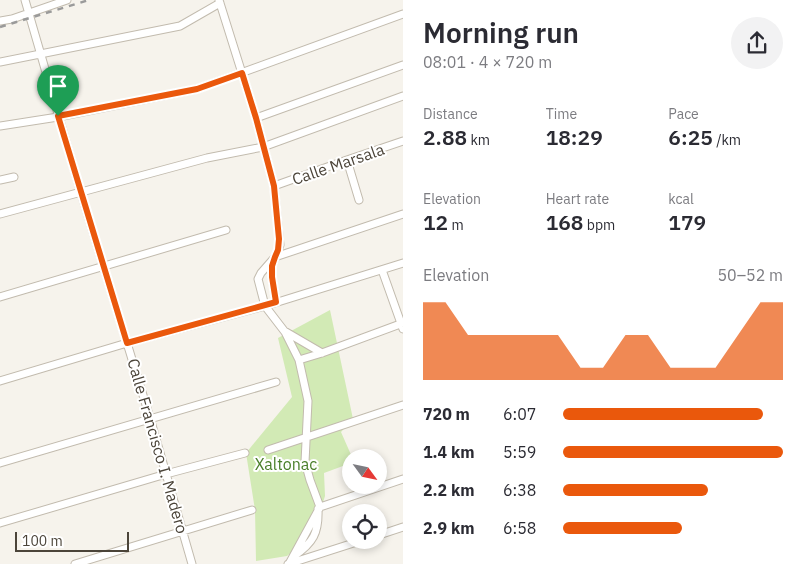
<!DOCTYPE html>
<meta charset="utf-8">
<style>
body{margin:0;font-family:"IBM Plex Sans",sans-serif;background:#f2f2f3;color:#2b2b33;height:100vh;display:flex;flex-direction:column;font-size:19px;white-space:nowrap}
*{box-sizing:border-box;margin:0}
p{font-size:16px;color:#7c7c81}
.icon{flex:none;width:28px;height:28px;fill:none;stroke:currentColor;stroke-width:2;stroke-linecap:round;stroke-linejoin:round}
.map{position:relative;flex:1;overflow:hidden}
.details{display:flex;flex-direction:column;background:#fff;width:400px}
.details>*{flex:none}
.needle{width:32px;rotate:123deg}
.fabs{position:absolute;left:342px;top:449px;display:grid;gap:10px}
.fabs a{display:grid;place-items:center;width:45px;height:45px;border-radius:50%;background:#fff;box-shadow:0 2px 8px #0003;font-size:25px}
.scale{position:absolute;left:15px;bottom:12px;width:114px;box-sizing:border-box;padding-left:5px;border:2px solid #4b4439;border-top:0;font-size:14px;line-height:18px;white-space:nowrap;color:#4b4439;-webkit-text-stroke:4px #fff;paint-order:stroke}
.pin{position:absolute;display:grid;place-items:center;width:42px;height:42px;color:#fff;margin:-51px -21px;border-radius:50% 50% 50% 0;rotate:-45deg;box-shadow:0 0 5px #0007}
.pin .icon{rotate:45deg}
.round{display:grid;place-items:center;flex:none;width:52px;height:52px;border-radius:26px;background:#f2f2f3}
.summary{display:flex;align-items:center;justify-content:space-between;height:85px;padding:0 20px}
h1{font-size:28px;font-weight:600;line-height:38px}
.metrics{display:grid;grid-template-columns:repeat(3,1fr);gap:8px;height:85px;padding:5px 20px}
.metrics div{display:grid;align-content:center}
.metrics b{font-size:21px;font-weight:600}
.metrics small{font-size:14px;font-weight:400}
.metrics p{font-size:14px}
.chart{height:140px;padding:10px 20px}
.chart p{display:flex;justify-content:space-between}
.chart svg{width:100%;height:90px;margin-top:5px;fill:#ea580c;opacity:.7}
ul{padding:0 20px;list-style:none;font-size:16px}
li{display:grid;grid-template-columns:80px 60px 1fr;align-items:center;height:38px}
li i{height:12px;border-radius:6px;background:#ea580c}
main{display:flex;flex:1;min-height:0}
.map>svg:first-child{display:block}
.green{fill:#d2eab5}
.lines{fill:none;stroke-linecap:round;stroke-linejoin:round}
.minor-casing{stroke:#c2bbae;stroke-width:9}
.minor{stroke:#fff;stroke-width:7}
.rail{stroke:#9a9a9a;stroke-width:2.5;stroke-dasharray:6 6;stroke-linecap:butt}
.route-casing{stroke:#fff;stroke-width:10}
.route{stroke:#ea580c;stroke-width:6}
.labels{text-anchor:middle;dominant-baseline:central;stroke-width:4;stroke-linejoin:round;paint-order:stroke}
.street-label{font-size:16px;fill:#4b4439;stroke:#fff}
.park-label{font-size:16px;fill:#4a7f2a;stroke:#fff}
</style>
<main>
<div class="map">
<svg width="403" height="564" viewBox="0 0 403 564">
<rect width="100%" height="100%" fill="#f6f3ec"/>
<path class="green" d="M 330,310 L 353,419 L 341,432 L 352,457 L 351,463 L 324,473 L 325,496 L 313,534 L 287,556 L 256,561 L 255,510 L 246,453 L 292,397 L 278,338 Z"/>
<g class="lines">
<g class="minor-casing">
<path id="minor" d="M 25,0 L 81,193 L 150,418 L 192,564
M 219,0 L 256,118 L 274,186 L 280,245 L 272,266 L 272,277 L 276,302
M 0,21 L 12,19 L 67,0
M 0,62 L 180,26 L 220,3
M 256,118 L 403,65
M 0,126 L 58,117 L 197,89 L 403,14
M 347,160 L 359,200
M 0,180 L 14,177
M 274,186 L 347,160 L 403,141
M 0,214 L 207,158 L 263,147 L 403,96
M 382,270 L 403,329
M 0,297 L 226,230
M 286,332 L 322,353
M 299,360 L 322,353 L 403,323
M 0,381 L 127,343 L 265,306 L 403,263
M 268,450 L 403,405
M 0,463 L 276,382
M 320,507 L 403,479
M 0,523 L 166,474 L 245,453
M 379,535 L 403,527
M 294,556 C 313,543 319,533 318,509
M 75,564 L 252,510
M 288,564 L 363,540
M 289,564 L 320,507 L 310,480 L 305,462 L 308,401 L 299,360 L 285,332 L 265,306 L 258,279 L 261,273 L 275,257 L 403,214"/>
</g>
<use href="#minor" class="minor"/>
<path class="rail" d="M 0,27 L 89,0"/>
</g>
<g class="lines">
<g class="route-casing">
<path id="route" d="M 242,73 L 256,118 L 274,186 L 279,239 L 278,250 L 275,257 L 272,266 L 272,277 L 276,302 L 127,343 L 58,116 L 197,89 Z"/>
</g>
<use href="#route" class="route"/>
</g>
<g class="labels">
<g class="street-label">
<text transform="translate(338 164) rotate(-19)">Calle Marsala</text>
<text transform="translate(158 446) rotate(74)">Calle Francisco I. Madero</text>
</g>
<g class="park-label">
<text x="286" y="464">Xaltonac</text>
</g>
</g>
</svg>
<div class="fabs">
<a><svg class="needle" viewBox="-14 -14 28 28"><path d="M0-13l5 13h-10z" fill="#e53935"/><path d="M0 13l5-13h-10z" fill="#7c7c81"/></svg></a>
<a><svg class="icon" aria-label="locate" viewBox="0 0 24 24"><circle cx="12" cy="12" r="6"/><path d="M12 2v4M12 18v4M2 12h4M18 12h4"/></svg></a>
</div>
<div class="scale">100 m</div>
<div class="pin" style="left:58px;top:116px;background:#1e9e55"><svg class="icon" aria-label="arrive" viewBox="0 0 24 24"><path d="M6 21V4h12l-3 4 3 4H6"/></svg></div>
</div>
<section class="details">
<div class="summary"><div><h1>Morning run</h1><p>08:01 · 4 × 720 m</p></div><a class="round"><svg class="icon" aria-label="share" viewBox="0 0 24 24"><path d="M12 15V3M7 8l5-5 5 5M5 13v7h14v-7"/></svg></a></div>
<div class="metrics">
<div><p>Distance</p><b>2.88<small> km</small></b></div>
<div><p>Time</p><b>18:29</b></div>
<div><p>Pace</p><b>6:25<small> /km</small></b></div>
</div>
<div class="metrics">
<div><p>Elevation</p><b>12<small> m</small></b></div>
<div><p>Heart rate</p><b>168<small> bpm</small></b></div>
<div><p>kcal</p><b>179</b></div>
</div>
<div class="chart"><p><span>Elevation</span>50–52 m</p>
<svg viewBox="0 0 160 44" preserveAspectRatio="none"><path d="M0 44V6L10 6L20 22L30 22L40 22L50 22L60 22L70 38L80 38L90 22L100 22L110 38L120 38L130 38L140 22L150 6L160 6V44z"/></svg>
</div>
<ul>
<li><b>720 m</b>6:07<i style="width:91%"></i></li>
<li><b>1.4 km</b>5:59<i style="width:100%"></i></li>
<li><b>2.2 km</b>6:38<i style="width:66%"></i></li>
<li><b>2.9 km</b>6:58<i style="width:54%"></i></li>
</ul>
</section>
</main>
